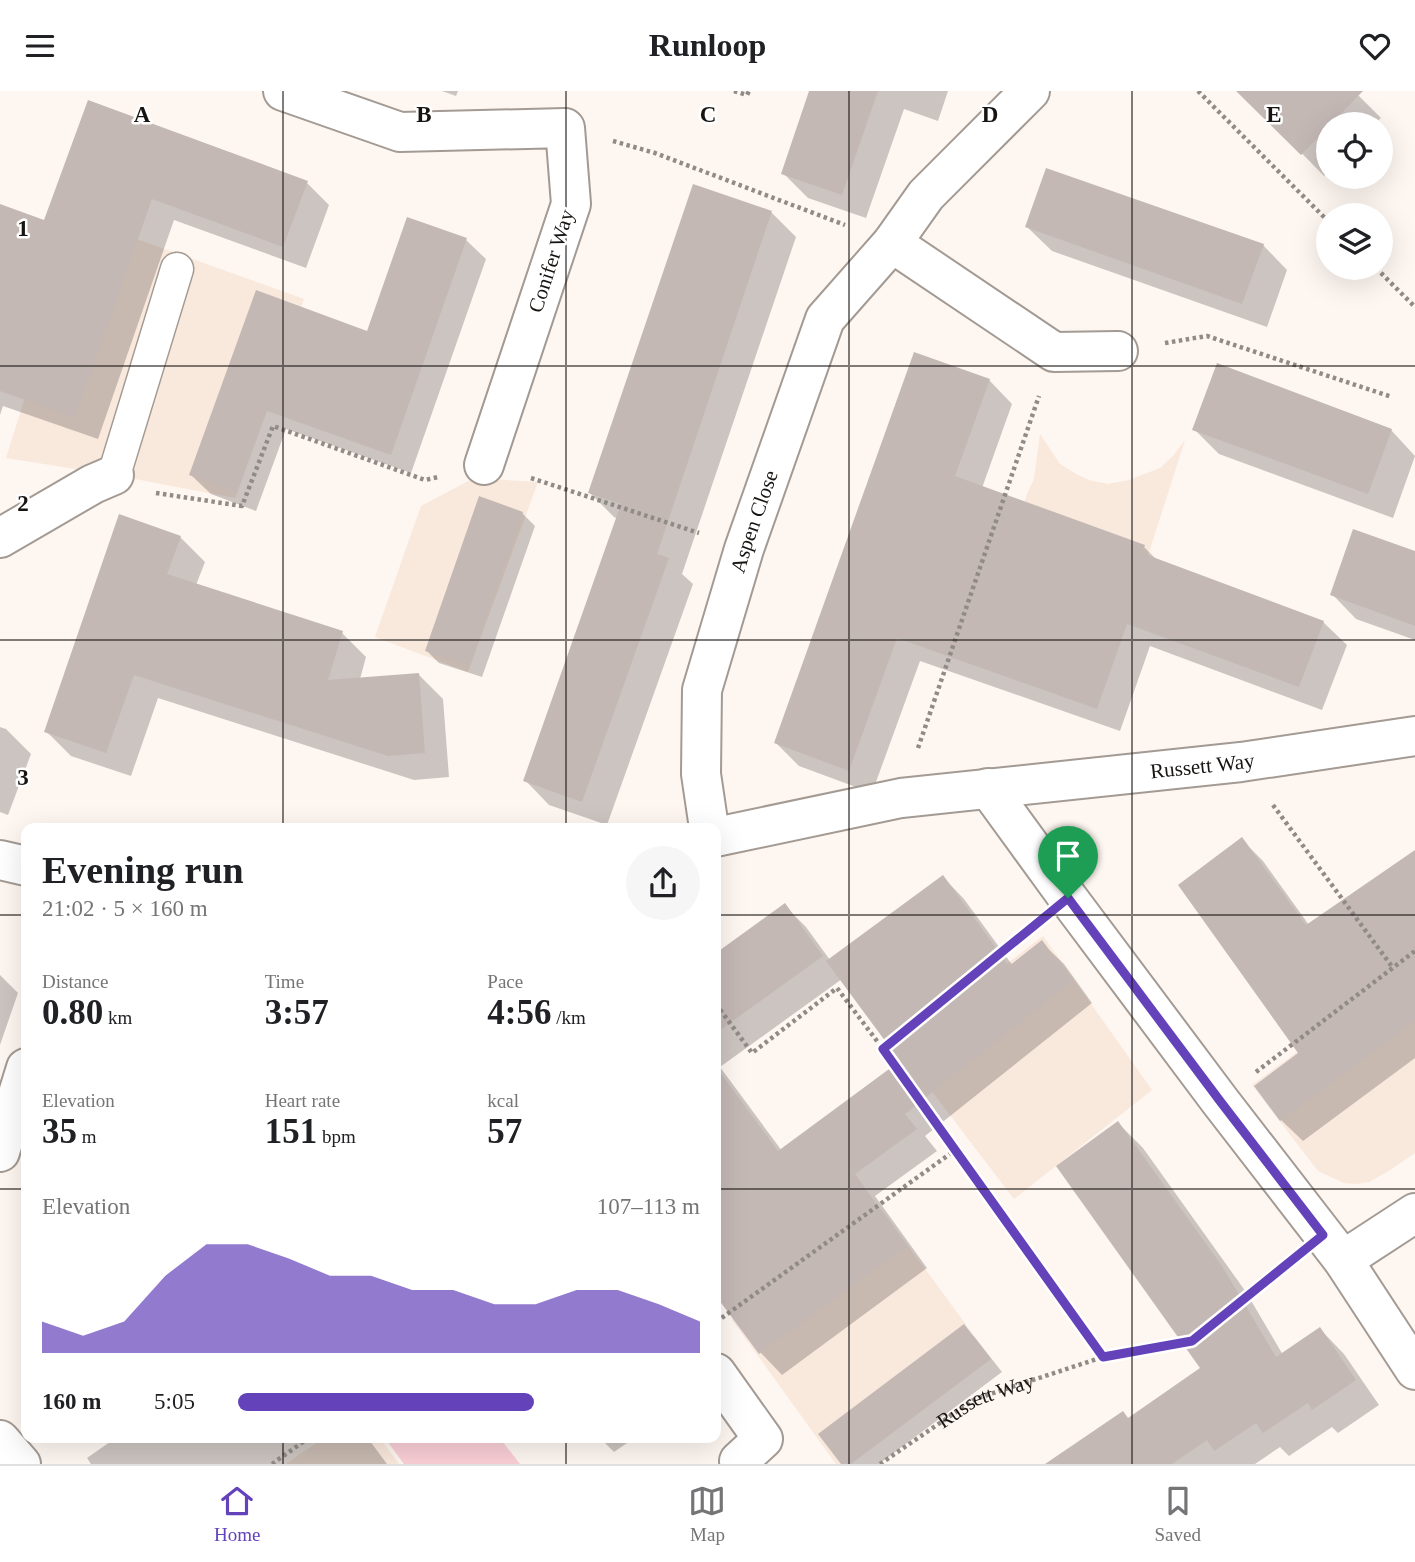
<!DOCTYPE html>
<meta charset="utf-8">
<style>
body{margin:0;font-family:Georgia,serif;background:#f6f6f6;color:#202124;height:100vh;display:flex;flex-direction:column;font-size:26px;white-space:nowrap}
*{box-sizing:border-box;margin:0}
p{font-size:23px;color:#757577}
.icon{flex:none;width:38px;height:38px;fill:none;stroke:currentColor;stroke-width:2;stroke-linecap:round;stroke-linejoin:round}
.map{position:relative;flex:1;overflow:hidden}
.side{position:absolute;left:21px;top:732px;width:700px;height:620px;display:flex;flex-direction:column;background:#fff;border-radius:14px;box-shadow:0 7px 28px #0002}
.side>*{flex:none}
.buttons{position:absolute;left:1316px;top:21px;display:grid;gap:14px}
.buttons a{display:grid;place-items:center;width:77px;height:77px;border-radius:50%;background:#fff;box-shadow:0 7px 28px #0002;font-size:35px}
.pin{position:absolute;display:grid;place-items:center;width:60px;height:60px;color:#fff;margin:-72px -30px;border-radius:50% 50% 50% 0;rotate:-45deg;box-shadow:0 0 7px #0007}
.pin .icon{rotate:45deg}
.round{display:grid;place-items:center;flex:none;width:74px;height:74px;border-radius:37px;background:#f6f6f6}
.overview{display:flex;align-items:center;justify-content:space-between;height:119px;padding:0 21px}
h1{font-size:38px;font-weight:700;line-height:52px}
.stats{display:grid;grid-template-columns:repeat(3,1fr);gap:10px;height:119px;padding:7px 21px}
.stats div{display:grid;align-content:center}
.stats b{font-size:35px;font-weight:700}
.stats small{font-size:19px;font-weight:400}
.stats p{font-size:19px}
.chart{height:196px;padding:14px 21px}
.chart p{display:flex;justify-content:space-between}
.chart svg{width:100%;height:126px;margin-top:7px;fill:#6442ba;opacity:.7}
ul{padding:0 21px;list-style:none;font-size:23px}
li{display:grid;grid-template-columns:112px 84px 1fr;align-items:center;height:52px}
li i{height:18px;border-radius:9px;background:#6442ba}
header{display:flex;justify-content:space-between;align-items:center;height:91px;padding:0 21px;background:#fff;font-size:32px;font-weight:700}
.tabs{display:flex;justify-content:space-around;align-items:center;height:98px;border-top:2px solid #e0e0e0;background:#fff;font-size:19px;color:#757577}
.tabs a{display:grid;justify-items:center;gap:4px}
.tabs .current{color:#6442ba}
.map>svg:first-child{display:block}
.built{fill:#f9e8dc}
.green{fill:#faced6}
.shadow{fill:#0003;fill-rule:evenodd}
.building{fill:#c4b8b5}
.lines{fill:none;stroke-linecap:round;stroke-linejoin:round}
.service-casing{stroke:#a39a93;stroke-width:35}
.minor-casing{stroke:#a39a93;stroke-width:42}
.path{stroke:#918b87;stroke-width:4.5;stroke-dasharray:3.5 3.5;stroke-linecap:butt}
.service{stroke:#fff;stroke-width:32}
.minor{stroke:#fff;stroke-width:38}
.route-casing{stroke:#fff;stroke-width:14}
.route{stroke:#6442ba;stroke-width:9}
.grid{fill:none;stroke:#171412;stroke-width:2;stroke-opacity:0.55}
.labels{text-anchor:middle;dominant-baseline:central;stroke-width:5;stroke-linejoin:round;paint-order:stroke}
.street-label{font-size:21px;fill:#171412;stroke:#fff}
.grid-label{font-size:23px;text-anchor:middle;font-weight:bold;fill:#171412;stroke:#fff;stroke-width:5;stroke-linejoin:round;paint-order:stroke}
</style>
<header><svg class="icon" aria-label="menu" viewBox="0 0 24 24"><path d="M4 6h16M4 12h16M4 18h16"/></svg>Runloop<svg class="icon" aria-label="heart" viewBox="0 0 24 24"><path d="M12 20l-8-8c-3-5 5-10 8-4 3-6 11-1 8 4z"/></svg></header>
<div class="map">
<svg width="1415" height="1373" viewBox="0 0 1415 1373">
<rect width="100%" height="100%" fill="#fef6f0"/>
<path class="built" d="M 81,128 L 304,208 L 235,407 L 114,384 L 6,367 Z
M 1040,343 L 1060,373 L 1076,383 L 1089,389 L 1108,393 L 1129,389 L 1160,377 L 1173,365 L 1185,349 L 1135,505 L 1009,463 L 1027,403 L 1034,388 Z
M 474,387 L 538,391 L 468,581 L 375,546 L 421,415 Z
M 1043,845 L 1152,999 L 1014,1108 L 898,956 Z
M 1415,875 L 1415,1062 L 1387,1081 L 1369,1091 L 1356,1093 L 1344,1092 L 1318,1080 L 1252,994 Z
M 882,1119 L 991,1268 L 847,1373 L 836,1373 L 732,1229 Z
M 325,1346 L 379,1346 L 399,1373 L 286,1373 Z"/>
<path class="green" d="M 384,1346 L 499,1346 L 520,1373 L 404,1373 Z"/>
<path class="shadow" d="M 442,0 L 458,0 L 456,5 Z
M 810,0 L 948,0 L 938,30 L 904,18 L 866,127 L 808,107 L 783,82 Z
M 1241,0 L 1354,0 L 1381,27 L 1374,33 L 1328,33 L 1328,80 L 1324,85 Z
M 89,12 L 307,92 L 329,114 L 306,177 L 174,129 L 98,348 L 3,315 L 0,324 L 0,115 L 45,131 Z
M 694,95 L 772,122 L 796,146 L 682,483 L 693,493 L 607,734 L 549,714 L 525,689 L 618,428 L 614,426 L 590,402 Z
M 1027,136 L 1263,154 L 1287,179 L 1267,236 L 1052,160 Z
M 466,149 L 486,168 L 411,382 L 286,338 L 256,420 L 211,403 L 191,384 L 257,202 L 368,242 Z
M 989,289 L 1012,313 L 982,397 L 1144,456 L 1158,470 L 1323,531 L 1347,554 L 1322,619 L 1150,555 L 1120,640 L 920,570 L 872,702 L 799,675 L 776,652 Z
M 1194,338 L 1391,339 L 1415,365 L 1393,427 L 1219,363 Z
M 522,422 L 535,435 L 482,586 L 439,572 L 427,560 Z
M 180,446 L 205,471 L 196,494 L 342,542 L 366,566 L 360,588 L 418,583 L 443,608 L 449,686 L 414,689 L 158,607 L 131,685 L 71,665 L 46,640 Z
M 1415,462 L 1415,549 L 1356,528 L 1332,503 Z
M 0,636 L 6,638 L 31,663 L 8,724 L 0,721 Z
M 1242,749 L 1263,770 L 1309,834 L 1415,761 L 1415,967 L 1303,1050 L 1281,1029 L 1256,995 L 1301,962 Z
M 943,786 L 964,808 L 1013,875 L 1042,852 L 1064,873 L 1092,912 L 925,1045 L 937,1060 L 875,1105 L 927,1177 L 782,1284 L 761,1262 L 716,1203 L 716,1110 L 720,1106 L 716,1100 L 716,864 L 785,815 L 806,836 L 830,869 ZM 842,888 L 903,970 L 782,1060 L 720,976 Z
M 0,884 L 18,902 L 0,954 Z
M 1118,1032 L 1143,1057 L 1246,1201 L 1283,1264 L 1320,1238 L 1344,1263 L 1379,1314 L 1338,1342 L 1332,1336 L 1289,1365 L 1280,1356 L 1255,1373 L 1048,1373 L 1129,1328 L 1202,1277 Z
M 964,1235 L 976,1248 L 1002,1281 L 879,1373 L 844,1373 Z
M 117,1346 L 367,1346 L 387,1373 L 91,1373 L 87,1367 Z
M 599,1346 L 636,1346 L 614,1361 Z"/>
<path class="building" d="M 809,0 L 878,0 L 842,104 L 781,83 Z
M 1236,0 L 1363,0 L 1331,33 L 1328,33 L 1328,36 L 1301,64 Z
M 88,9 L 308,90 L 283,156 L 152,108 L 75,327 L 0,300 L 0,113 L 44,129 Z
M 1046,77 L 1264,153 L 1242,213 L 1025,136 Z
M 693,93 L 772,120 L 657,463 L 669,467 L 582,711 L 523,690 L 621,413 L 588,402 Z
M 407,126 L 467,147 L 391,364 L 267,320 L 237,402 L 189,384 L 256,199 L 367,240 Z
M 914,261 L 990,288 L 955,385 L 1145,454 L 1142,462 L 1324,530 L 1299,596 L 1127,533 L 1097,618 L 897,547 L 849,680 L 774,652 Z
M 1217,272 L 1392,338 L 1368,403 L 1192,339 Z
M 479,405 L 523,421 L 469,575 L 425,560 Z
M 119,423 L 181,445 L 167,483 L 343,540 L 328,589 L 419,582 L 425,662 L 388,665 L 134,584 L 106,662 L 44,641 Z
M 1353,438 L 1415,460 L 1415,535 L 1330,504 Z
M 1242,746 L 1306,834 L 1415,759 L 1415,930 L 1280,1030 L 1254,995 L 1298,962 L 1178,794 Z
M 943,784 L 1009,875 L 1042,849 L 1072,890 L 905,1023 L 917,1038 L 855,1083 L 907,1155 L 759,1263 L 716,1205 L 716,976 L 778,1060 L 900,970 L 826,870 Z
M 785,812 L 823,865 L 716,942 L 716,862 Z
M 1118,1030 L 1222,1175 L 1276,1266 L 1320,1236 L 1356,1289 L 1312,1319 L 1308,1312 L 1263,1342 L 1256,1332 L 1214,1360 L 1207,1349 L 1172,1373 L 1045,1373 L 1123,1320 L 1128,1327 L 1200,1277 L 1056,1075 Z
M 964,1233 L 991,1268 L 851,1373 L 841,1373 L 818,1343 Z"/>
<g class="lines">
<g class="service-casing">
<path id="service" d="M 114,384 L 177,178"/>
</g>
<g class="minor-casing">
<g id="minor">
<path d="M 283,0 L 400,41 L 565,37 L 571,113 L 484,374"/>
<path d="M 892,152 L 1054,261 L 1118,260"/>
<path d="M 0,447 L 93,393 L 114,384"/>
<path d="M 988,697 L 1068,807 L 1220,1010 L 1343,1169 L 1415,1279"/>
<path id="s2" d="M 709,737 L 701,683 L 702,599 L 744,458 L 825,228 L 892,152 L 926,104 L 1030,0"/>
<path id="s3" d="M 716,746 L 901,707 L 1241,671 L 1415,645"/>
<path d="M 0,769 L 26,775"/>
<path d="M 0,1061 L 26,977"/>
<path d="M 1343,1169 L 1415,1122"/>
<path d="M 716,1282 L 763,1348 L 739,1370"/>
<path d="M 0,1349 L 21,1373"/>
</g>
</g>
<g class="path">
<path d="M 734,0 L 747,4 L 749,0"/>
<path d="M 1198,0 L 1328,130"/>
<path d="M 613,50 L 655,62 L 845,134"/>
<path d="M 1376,177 L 1415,216"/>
<path d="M 1165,252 L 1207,245 L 1392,306"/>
<path d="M 531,387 L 699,442"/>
<path d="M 156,402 L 242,415 L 273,335 L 425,389 L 438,386"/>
<path d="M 918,657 L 1039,305"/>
<path d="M 1273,714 L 1393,877"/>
<path d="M 716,913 L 752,962 L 837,897 L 883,958"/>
<path d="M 1256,981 L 1415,860"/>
<path d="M 954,1060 L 883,958 L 1030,838"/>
<path d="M 716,1231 L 954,1060 L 1103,1266 L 1192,1250 L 1288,1173"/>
<path d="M 272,1373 L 310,1346"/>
<path id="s1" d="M 880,1373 L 975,1308 L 1103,1266"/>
</g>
<use href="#service" class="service"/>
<use href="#minor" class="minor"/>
</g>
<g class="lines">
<g class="route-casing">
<path id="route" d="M 1068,807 L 1220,1010 L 1323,1144 L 1192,1250 L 1103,1266 L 883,958 Z"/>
</g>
<use href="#route" class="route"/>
</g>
<path class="grid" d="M 283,0 L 283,737M 566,0 L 566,737M 849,0 L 849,1373M 1132,0 L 1132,1373M 0,275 L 1415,275M 0,549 L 1415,549M 0,824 L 26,824M 716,824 L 1415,824M 0,1098 L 26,1098M 716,1098 L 1415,1098M 283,1346 L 283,1373M 566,1346 L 566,1373"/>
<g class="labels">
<g class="street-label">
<text transform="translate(551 170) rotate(-72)">Conifer Way</text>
<text stroke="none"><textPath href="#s2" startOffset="315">Aspen Close</textPath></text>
<text stroke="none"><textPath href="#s3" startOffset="492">Russett Way</textPath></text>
<text stroke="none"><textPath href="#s1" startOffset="124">Russett Way</textPath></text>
</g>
</g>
<g class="grid-label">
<text x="142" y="31">A</text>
<text x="424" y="31">B</text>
<text x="708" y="31">C</text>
<text x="990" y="31">D</text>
<text x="1274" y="31">E</text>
<text x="23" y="145">1</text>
<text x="23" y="420">2</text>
<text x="23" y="694">3</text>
</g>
</svg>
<div class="buttons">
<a><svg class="icon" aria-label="locate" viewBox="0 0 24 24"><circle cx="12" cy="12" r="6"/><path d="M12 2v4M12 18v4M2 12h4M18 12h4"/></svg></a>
<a><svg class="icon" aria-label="layers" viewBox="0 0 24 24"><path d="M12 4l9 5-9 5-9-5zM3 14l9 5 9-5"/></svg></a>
</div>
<div class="pin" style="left:1068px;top:807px;background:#1e9e55"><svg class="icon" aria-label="arrive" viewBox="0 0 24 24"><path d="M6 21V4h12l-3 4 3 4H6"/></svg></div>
<section class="side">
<div class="overview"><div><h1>Evening run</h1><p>21:02 · 5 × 160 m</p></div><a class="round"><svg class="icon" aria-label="share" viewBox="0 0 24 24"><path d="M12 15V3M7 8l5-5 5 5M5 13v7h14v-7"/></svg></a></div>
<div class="stats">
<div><p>Distance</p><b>0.80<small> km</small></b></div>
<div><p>Time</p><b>3:57</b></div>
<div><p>Pace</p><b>4:56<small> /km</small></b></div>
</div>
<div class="stats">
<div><p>Elevation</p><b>35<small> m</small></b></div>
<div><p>Heart rate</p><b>151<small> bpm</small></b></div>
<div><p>kcal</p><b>57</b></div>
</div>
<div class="chart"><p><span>Elevation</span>107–113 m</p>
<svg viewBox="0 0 160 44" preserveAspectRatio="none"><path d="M0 44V33L10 38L20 33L30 17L40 6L50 6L60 11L70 17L80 17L90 22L100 22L110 27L120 27L130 22L140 22L150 27L160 33V44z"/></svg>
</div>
<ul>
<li><b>160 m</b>5:05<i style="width:64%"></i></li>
</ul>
</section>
</div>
<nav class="tabs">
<a class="current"><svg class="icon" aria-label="home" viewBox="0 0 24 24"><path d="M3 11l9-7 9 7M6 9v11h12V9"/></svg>Home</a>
<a><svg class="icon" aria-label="map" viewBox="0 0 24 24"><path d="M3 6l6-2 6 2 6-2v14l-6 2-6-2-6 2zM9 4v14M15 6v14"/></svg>Map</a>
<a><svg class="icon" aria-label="saved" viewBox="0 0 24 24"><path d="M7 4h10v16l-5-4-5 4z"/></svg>Saved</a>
</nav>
